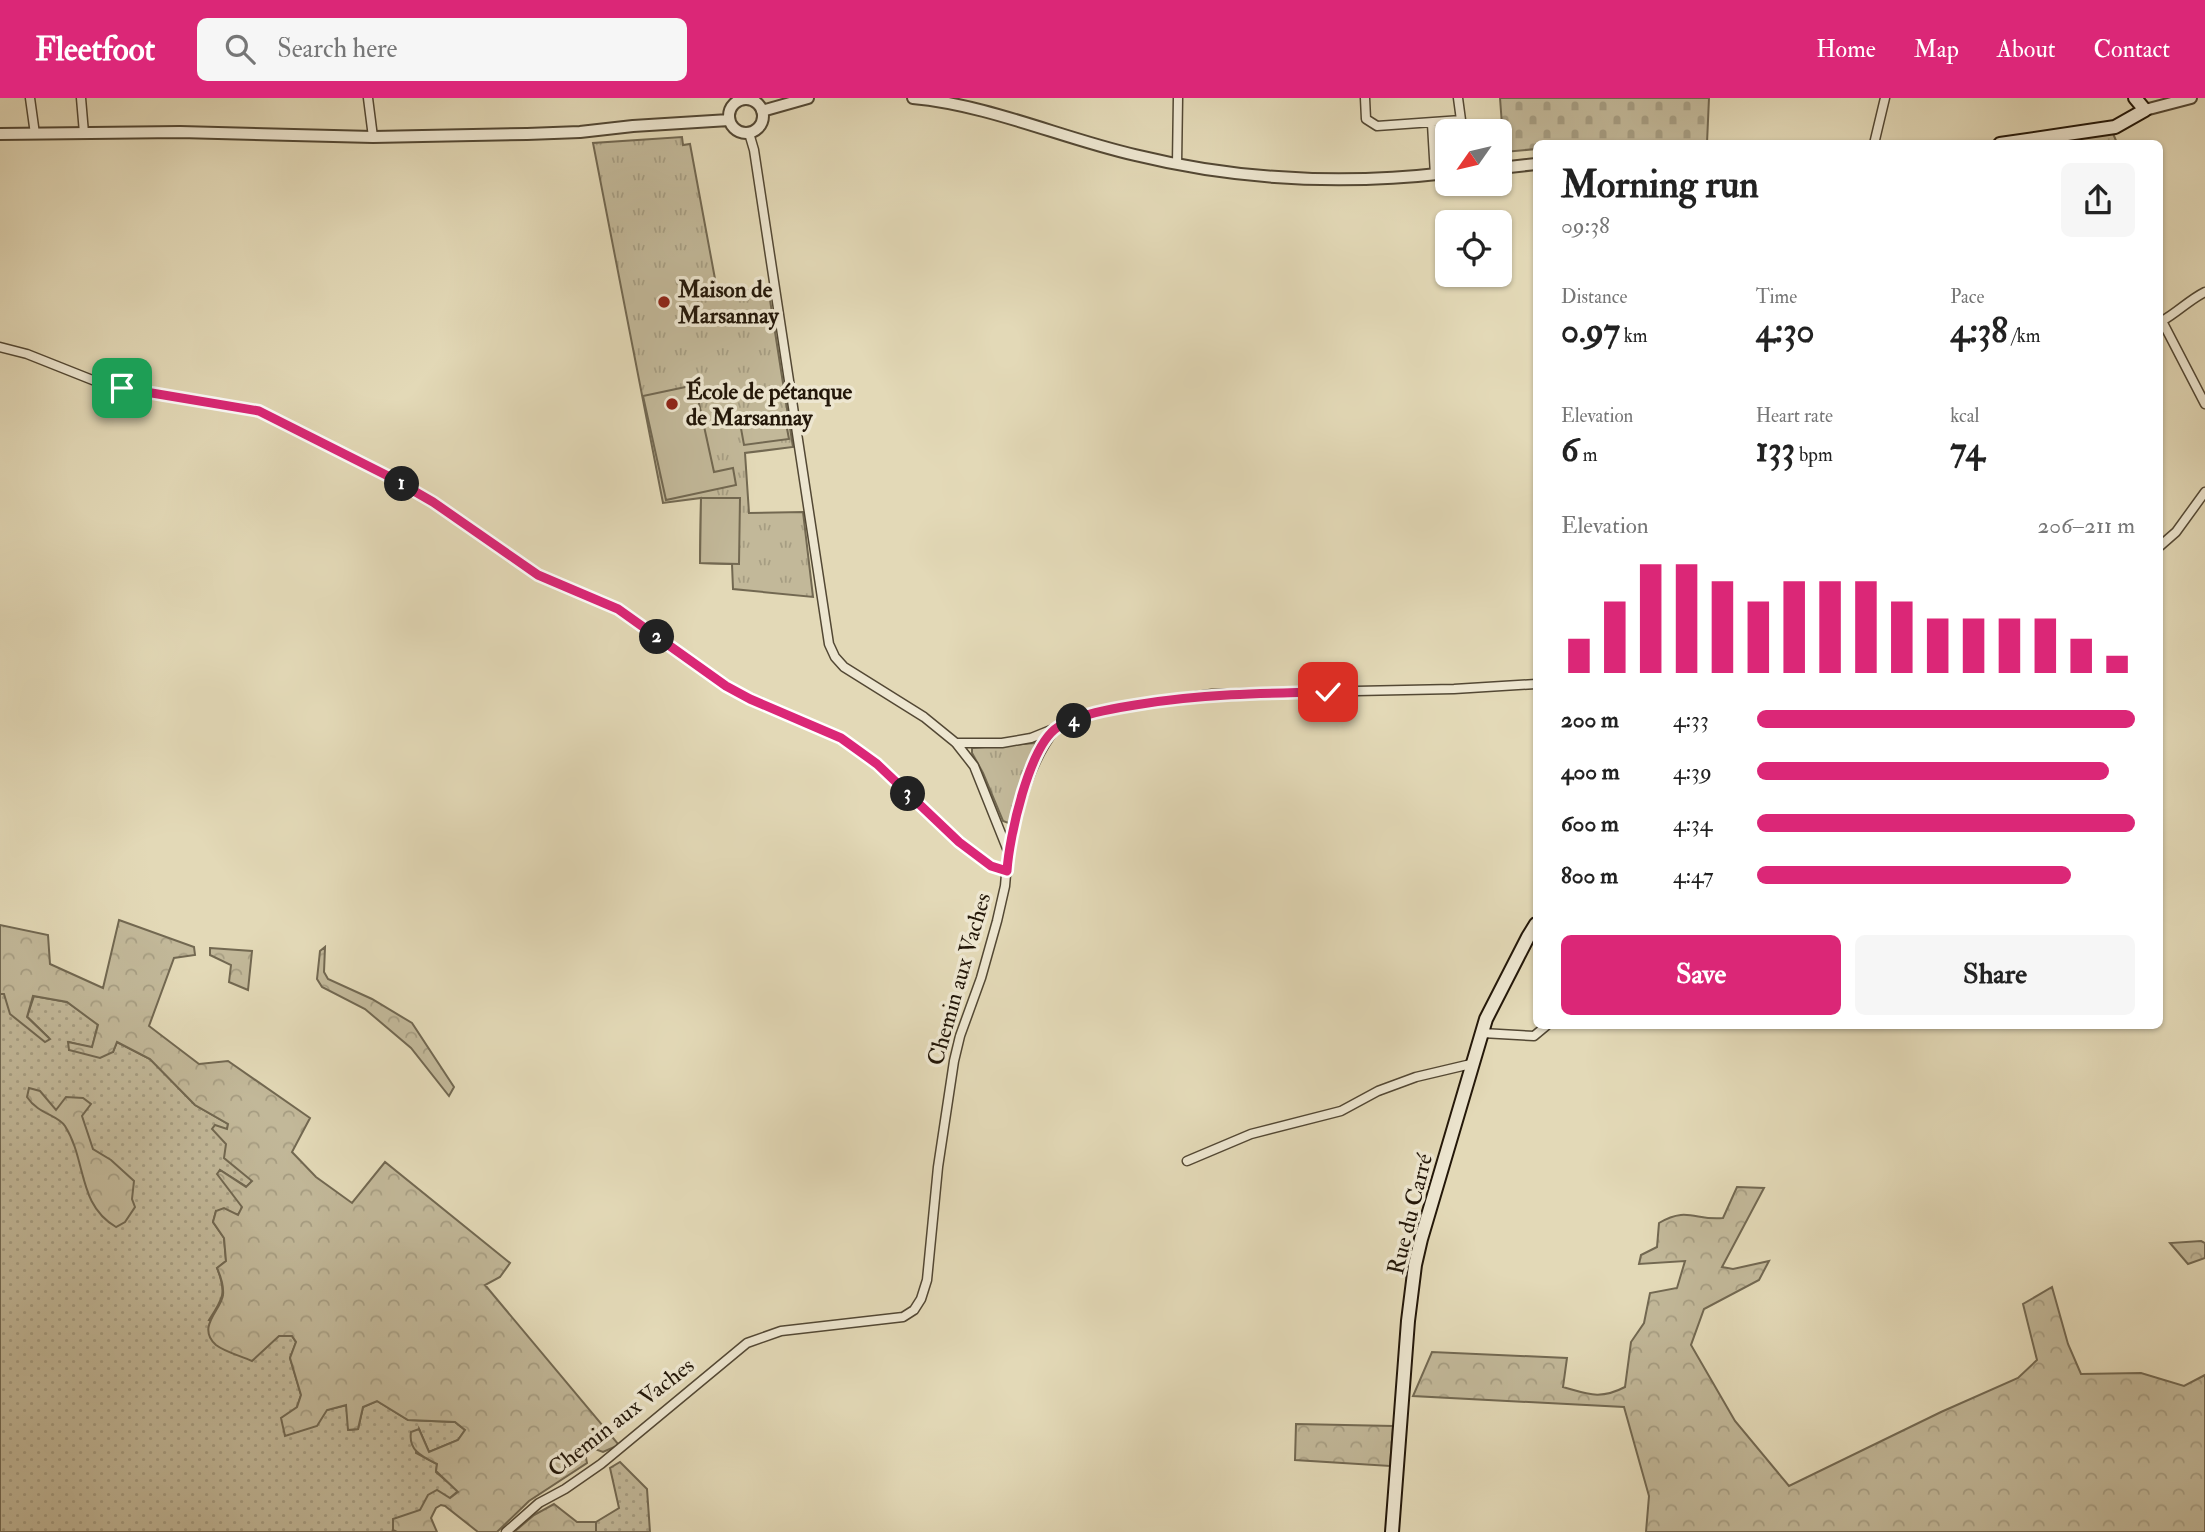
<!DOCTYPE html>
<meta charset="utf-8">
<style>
body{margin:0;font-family:"IM FELL Double Pica",serif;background:#f6f6f6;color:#222;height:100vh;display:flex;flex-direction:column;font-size:26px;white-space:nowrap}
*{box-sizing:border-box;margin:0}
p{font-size:23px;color:#767676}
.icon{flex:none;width:38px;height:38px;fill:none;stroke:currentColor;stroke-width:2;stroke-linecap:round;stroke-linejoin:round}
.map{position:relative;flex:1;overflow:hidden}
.panel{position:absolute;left:1533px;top:42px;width:630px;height:889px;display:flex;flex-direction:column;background:#fff;border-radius:10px;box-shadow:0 2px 5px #0004}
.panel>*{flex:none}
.needle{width:46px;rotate:236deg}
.buttons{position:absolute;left:1435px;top:21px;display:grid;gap:14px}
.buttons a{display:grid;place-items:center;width:77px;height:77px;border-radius:10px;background:#fff;box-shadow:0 2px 5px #0004;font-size:35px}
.pin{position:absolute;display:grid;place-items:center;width:60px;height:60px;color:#fff;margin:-30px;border-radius:14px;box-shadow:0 4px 10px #0006}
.km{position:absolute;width:35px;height:35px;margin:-18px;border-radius:50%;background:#222;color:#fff;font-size:19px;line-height:35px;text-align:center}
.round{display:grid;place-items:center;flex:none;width:74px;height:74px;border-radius:10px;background:#f6f6f6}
.headline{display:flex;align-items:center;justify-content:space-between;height:119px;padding:0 28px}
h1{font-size:38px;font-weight:700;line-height:52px}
.stats{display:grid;grid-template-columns:repeat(3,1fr);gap:10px;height:119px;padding:7px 28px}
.stats div{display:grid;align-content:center}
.stats b{font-size:35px;font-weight:700}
.stats small{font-size:19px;font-weight:400}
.stats p{font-size:19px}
.chart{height:196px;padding:14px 28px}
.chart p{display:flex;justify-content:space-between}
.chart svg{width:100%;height:126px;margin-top:7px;stroke:#db2777;stroke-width:6}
.button{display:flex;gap:14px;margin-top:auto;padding:14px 28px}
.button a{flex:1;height:80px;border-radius:10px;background:#db2777;color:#fff;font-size:28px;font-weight:700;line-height:80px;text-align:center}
.button a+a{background:#f6f6f6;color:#222}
ul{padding:0 28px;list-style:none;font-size:23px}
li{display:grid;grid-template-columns:112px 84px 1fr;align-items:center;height:52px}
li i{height:18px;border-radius:9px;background:#db2777}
header{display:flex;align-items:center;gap:42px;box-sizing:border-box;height:98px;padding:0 35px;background:#db2777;color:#fff}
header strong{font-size:33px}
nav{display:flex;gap:38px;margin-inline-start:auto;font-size:24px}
.search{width:490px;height:63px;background:#f6f6f6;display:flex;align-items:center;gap:18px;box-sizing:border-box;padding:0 24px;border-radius:10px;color:#767676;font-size:26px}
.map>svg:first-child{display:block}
.grass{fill:url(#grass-dots);stroke:#726851;stroke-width:2}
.forest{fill:url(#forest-crowns);stroke:#726851;stroke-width:2}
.cemetery{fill:url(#cemetery-stones);stroke:#726851;stroke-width:2}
.park{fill:url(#park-tufts);stroke:#726851;stroke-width:2}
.garden{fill:#c2b899;stroke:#726851;stroke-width:2}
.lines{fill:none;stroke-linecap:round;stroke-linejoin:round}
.minor-casing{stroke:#534834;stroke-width:11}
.tertiary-casing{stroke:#534834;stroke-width:14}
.secondary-casing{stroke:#231709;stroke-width:16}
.minor{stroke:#ede6d0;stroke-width:8}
.tertiary{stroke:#ede6d0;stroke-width:10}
.secondary{stroke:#ede6d0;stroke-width:12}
.route-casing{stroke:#fff;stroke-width:14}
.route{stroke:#db2777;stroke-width:9}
.poi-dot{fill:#8f2418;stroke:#ede6d0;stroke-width:2.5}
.labels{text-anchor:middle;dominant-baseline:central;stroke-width:7;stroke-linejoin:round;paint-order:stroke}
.poi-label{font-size:23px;font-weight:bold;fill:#231709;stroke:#ede6d0;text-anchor:start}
.street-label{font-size:23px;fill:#231709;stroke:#ede6d0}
</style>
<header>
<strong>Fleetfoot</strong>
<div class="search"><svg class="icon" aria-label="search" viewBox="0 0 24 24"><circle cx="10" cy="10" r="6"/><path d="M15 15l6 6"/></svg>Search here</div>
<nav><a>Home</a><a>Map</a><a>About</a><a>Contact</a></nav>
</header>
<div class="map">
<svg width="2205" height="1434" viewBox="0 0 2205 1434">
<defs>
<pattern id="grass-dots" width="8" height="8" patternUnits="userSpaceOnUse" patternTransform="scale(1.75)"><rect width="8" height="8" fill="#c2b899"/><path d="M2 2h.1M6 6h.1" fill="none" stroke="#a69d82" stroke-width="1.8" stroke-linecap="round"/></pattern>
<pattern id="forest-crowns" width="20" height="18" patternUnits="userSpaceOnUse" patternTransform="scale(1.75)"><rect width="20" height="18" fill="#c2b899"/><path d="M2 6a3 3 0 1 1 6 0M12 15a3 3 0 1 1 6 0" fill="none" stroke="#a69d82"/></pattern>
<pattern id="cemetery-stones" width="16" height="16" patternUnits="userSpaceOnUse" patternTransform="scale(1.75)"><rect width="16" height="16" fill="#c2b899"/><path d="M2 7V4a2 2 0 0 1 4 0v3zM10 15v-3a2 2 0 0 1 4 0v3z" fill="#a69d82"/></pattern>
<pattern id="park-tufts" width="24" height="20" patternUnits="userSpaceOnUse" patternTransform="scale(1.75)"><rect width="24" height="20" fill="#c2b899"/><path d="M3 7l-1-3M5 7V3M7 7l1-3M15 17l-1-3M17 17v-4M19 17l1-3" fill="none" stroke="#a69d82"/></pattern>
</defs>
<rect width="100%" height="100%" fill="#e3d9b7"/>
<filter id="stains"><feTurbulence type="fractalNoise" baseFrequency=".00286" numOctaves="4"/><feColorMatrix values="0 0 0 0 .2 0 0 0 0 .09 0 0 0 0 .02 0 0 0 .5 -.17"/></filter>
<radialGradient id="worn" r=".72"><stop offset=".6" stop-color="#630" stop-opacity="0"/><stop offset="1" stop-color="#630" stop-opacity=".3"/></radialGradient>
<path class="grass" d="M 0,896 L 4,896 L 49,940 L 27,919 L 34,898 L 67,904 L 98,926 L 92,950 L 69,944 L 69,952 L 113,954 L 117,944 L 150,961 L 195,1007 L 228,1026 L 226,1046 L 252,1083 L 247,1089 L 220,1072 L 218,1076 L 243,1109 L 238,1117 L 216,1113 L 213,1124 L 224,1140 L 226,1163 L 217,1170 C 227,1195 223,1201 209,1222 L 279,1238 L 292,1238 L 296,1244 L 290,1260 L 301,1297 L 297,1309 L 327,1312 L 347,1307 L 349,1332 L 358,1331 L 363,1309 L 377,1303 L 408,1322 L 455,1324 L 465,1332 L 458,1342 L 429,1354 L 419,1331 L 416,1355 L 437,1366 L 436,1374 L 458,1393 L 450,1400 L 420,1412 L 393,1432 L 397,1434 L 0,1434 Z
M 620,1364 L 647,1391 L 650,1434 L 596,1434 L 596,1424 L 619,1410 L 610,1370 Z"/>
<path class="forest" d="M 119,822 L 194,849 L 195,857 L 174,860 L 149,928 L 199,966 L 228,963 L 310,1020 L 292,1054 L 316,1079 L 352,1105 L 385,1064 L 510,1165 L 500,1179 L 485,1187 L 619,1347 L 603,1354 L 595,1351 L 585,1355 L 587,1365 L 529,1403 L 497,1434 L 478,1434 L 445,1408 L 441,1407 L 436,1410 L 431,1420 L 437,1434 L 397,1434 L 393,1432 L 393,1421 L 420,1412 L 428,1397 L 437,1392 L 450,1400 L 458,1394 L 436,1373 L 437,1366 C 423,1359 408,1353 411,1334 L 419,1331 L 429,1354 L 458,1342 L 465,1332 L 455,1324 L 408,1322 L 377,1303 L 363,1309 L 358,1331 L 348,1332 L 346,1307 L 327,1312 L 317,1328 L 285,1338 L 281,1320 L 297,1309 L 301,1297 L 290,1260 L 296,1244 L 292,1238 L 279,1238 L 252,1263 C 241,1258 225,1254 216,1247 C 196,1229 221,1212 223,1197 C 224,1187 221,1179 217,1170 L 226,1163 L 224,1140 L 213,1124 L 216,1113 L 224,1110 L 238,1117 L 242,1109 L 217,1076 L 220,1072 L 246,1089 L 252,1083 L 224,1060 L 226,1046 L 212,1031 L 215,1027 L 227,1031 L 228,1026 L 195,1007 L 150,961 L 117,944 L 113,954 L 100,960 L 69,952 L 68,944 L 92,949 L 98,927 L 67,904 L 33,898 L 27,919 L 50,941 L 45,944 L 10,916 L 4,896 L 0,896 L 0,827 L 48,837 L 50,866 L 103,890 Z
M 325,849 L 324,874 L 328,881 L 372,901 L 412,925 L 454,989 L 449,998 L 411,950 L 365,911 L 322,889 L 317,881 L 320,853 Z
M 210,850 L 252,853 L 248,892 L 229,884 L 231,867 L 210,857 Z
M 29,990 L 40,993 L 56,1012 L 66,999 L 83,1000 L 91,1006 L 82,1018 L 93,1051 L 111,1062 L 134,1083 L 132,1101 L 135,1109 L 125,1124 L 116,1129 C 77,1106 87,1063 65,1028 C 58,1017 38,1016 27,999 Z
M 1737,1089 L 1764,1090 L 1722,1169 L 1733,1171 L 1769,1163 L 1759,1182 L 1704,1211 L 1691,1247 L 1735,1323 L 1789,1388 L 1941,1314 L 2018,1280 L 2037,1262 L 2023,1206 L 2052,1189 L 2068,1246 L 2081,1276 L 2141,1275 L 2184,1288 L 2205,1277 L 2205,1434 L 1646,1434 L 1649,1398 L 1624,1309 L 1413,1298 L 1432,1254 L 1567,1260 L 1563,1289 C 1588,1296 1600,1302 1625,1289 L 1631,1244 L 1644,1225 L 1650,1195 L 1677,1190 L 1685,1163 L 1639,1166 L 1641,1157 L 1657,1149 L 1659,1125 C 1687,1108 1696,1123 1723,1120 Z
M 2201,1143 L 2205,1145 L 2205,1160 L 2188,1166 L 2170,1145 Z
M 1296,1326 L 1393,1328 L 1390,1368 L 1295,1362 Z
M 554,1406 L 577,1424 L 596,1424 L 596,1434 L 514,1434 L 534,1417 Z"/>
<path class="cemetery" d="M 1500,0 L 1709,0 L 1707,45 L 1536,46 L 1536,51 L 1504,54 Z"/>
<path class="park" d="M 2112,33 L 2117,45 L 2047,46 Z
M 682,39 L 683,47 L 690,46 L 718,197 L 768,189 L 793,349 L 745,355 L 749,415 L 803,414 L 813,499 L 733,491 L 732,466 L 700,465 L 701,400 L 663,405 L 593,45 Z
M 1036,645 L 1023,674 L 1011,726 L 1003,723 L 983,675 L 972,655 L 972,650 Z"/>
<path class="garden" d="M 695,287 L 714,374 L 733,370 L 736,387 L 666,402 L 643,298 Z
M 785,320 L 789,341 L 744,347 L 740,325 Z
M 701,400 L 740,400 L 739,466 L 700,465 Z"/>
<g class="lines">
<g class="minor-casing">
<path id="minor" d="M 30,0 L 35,36
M 81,0 L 84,35
M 368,0 L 373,39
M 739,0 L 739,2
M 1365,0 L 1366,21 L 1377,28 L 1461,22 L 1458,0
M 1432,26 L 1435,77
M 1874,46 L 1885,0
M 1177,66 L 1178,0
M 2160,223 L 2162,223 L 2205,306
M 2162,223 C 2178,214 2189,202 2205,194
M 0,249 L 27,256 L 95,283 L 122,290 L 259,313 L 388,378 L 433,404 L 538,477 L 618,511 L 726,588 L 750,601 L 841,640 L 877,666 L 959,744 L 991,768 L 1007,773
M 2160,448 L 2176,434 L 2205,394
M 956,645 L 1002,645 L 1031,640 L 1090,616 L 1121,609 L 1212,596 L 1454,591 L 1536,586
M 1008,753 C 1020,707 1027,668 1056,630
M 1482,935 L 1534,938 L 1546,928
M 1187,1063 L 1251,1036 L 1341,1013 L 1378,993 L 1416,979 L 1471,966
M 506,1434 L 539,1405 L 565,1391 L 601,1366 L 747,1245 L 781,1233 L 903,1219 L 914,1212 L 921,1201 L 927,1182 L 938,1069 L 954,963 L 960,938 L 981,880 L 997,823 L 1005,788 L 1008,753 L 974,668 L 956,645 L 924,619 L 844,569 L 835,559 L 829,546 L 754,52 L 749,35"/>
</g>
<g class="tertiary-casing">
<path id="tertiary" d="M 913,0 C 989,7 1061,40 1135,57 C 1237,82 1343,87 1447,75
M729 18a17 17 0 1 1 34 0a17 17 0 1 1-34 0Z
M 2145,12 L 2191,0
M 762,13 L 808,0
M 0,36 L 180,34 L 373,39 L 527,36 L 580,34 L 633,28 L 729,22
M 1500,70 L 1536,66"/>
</g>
<g class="secondary-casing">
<path id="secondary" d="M 2000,46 L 2115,29 L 2145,12 L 2135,0
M 1392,1434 L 1408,1223 L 1415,1167 L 1421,1141 L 1486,921 L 1528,839 L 1536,826"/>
</g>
<use href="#minor" class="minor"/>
<use href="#tertiary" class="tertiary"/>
<use href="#secondary" class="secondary"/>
</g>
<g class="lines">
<g class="route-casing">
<path id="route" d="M 122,290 L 259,313 L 388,378 L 433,404 L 538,477 L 618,511 L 726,588 L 750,601 L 841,640 L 877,666 L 959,744 L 991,768 L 1007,773 C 1009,740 1029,647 1058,629 C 1080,616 1110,611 1135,607 C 1199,596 1263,595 1328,594"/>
</g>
<use href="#route" class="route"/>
</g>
<g class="poi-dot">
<circle cx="664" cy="204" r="7"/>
<circle cx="672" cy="306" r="7"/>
</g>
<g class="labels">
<g class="poi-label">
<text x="678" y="191">Maison de<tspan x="678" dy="26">Marsannay</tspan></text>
<text x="686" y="293">École de pétanque<tspan x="686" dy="26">de Marsannay</tspan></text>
</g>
<g class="street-label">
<text transform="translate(959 881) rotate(-74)">Chemin aux Vaches</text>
<text transform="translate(1410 1116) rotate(-76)">Rue du Carré</text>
<text transform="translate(621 1319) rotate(-38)">Chemin aux Vaches</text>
</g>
</g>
<rect width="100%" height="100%" filter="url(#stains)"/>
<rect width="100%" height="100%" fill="url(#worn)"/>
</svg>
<div class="buttons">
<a><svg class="needle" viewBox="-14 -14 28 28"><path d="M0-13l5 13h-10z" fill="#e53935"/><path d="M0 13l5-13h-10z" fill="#767676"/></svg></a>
<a><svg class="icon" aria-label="locate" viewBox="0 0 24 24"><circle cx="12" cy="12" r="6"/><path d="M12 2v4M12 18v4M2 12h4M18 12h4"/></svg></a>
</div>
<div class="pin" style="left:122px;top:290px;background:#1e9e55"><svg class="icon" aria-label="arrive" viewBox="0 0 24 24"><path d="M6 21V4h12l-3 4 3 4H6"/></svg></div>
<div class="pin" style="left:1328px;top:594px;background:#d93025"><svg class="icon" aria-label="check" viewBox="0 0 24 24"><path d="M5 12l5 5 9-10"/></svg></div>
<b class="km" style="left:402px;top:386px">1</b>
<b class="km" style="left:657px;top:539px">2</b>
<b class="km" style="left:908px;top:696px">3</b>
<b class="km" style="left:1074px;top:623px">4</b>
<section class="panel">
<div class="headline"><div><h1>Morning run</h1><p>09:38</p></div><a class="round"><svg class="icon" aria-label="share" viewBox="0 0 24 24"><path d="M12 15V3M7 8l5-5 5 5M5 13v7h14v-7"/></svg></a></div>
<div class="stats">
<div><p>Distance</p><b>0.97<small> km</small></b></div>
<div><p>Time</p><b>4:30</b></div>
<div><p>Pace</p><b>4:38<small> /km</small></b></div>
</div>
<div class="stats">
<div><p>Elevation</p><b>6<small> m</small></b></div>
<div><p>Heart rate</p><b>133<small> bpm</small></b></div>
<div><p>kcal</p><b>74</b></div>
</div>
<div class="chart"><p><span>Elevation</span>206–211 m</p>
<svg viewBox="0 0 160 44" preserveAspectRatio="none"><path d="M5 44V32M15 44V19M25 44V6M35 44V6M45 44V12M55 44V19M65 44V12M75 44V12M85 44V12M95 44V19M105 44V25M115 44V25M125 44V25M135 44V25M145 44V32M155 44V38"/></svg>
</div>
<ul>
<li><b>200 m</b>4:33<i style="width:100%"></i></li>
<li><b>400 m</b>4:39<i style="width:93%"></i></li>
<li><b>600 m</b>4:34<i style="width:100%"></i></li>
<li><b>800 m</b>4:47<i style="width:83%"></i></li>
</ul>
<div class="button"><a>Save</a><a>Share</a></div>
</section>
</div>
